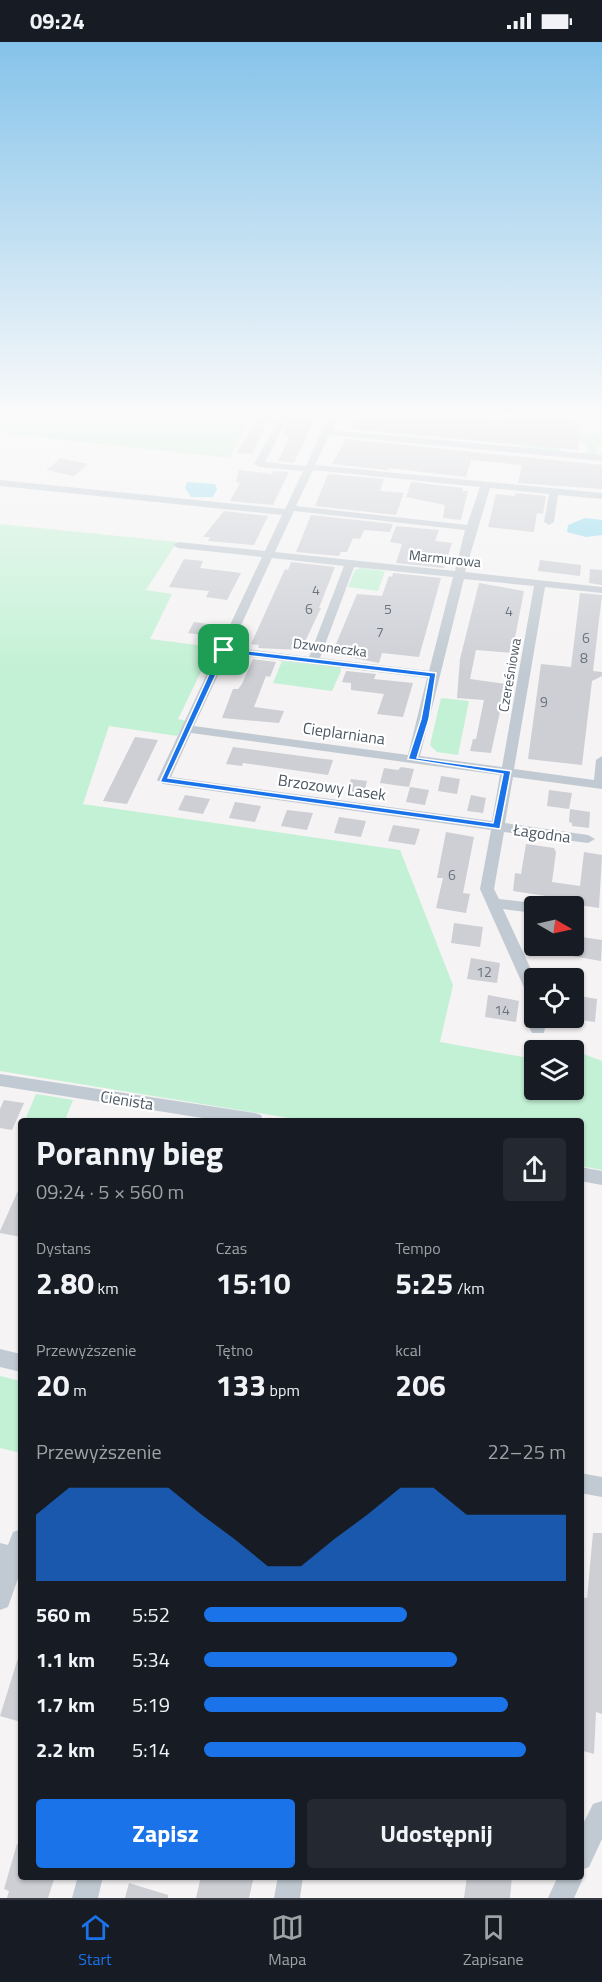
<!DOCTYPE html>
<html lang="pl">
<meta charset="utf-8">
<style>
body{margin:0;font-family:"Titillium Web",sans-serif;background:#242831;color:#f1f3f6;height:100vh;display:flex;flex-direction:column;font-size:22px;white-space:nowrap}
*{box-sizing:border-box;margin:0}
p{font-size:20px;color:#9ea1a6}
.icon{flex:none;width:33px;height:33px;fill:none;stroke:currentColor;stroke-width:2;stroke-linecap:round;stroke-linejoin:round}
.map{position:relative;flex:1;overflow:hidden}
.sheet{position:absolute;left:18px;top:1076px;width:566px;height:762px;display:flex;flex-direction:column;background:#171b24;border-radius:6px;box-shadow:0 2px 4px #0004}
.sheet>*{flex:none}
.needle{width:39px;rotate:99deg}
.controls{position:absolute;left:524px;top:854px;display:grid;gap:12px}
.controls a{display:grid;place-items:center;width:60px;height:60px;border-radius:6px;background:#171b24;box-shadow:0 2px 4px #0004;font-size:30px}
.pin{position:absolute;display:grid;place-items:center;width:51px;height:51px;color:#fff;margin:-26px;border-radius:12px;box-shadow:0 3px 9px #0006}
.round{display:grid;place-items:center;flex:none;width:63px;height:63px;border-radius:6px;background:#242831}
.head{display:flex;align-items:center;justify-content:space-between;height:102px;padding:0 18px}
h1{font-size:33px;font-weight:700;line-height:45px}
.metrics{display:grid;grid-template-columns:repeat(3,1fr);gap:9px;height:102px;padding:6px 18px}
.metrics div{display:grid;align-content:center}
.metrics b{font-size:30px;font-weight:700}
.metrics small{font-size:16px;font-weight:400}
.metrics p{font-size:16px}
.chart{height:168px;padding:12px 18px}
.chart p{display:flex;justify-content:space-between}
.chart svg{width:100%;height:108px;margin-top:6px;fill:#1a73e8;opacity:.7}
.cta{display:flex;gap:12px;margin-top:auto;padding:12px 18px}
.cta a{flex:1;height:69px;border-radius:6px;background:#1a73e8;color:#fff;font-size:24px;font-weight:700;line-height:69px;text-align:center}
.cta a+a{background:#242831;color:#f1f3f6}
ul{padding:0 18px;list-style:none;font-size:20px}
li{display:grid;grid-template-columns:96px 72px 1fr;align-items:center;height:45px}
li i{height:15px;border-radius:8px;background:#1a73e8}
.status{display:flex;justify-content:space-between;align-items:center;height:42px;padding:0 30px;background:#171b24;direction:ltr}
.status svg{height:16px;fill:currentColor}
.tabs{display:flex;justify-content:space-around;align-items:center;height:84px;border-top:2px solid #363941;background:#171b24;font-size:16px;color:#9ea1a6}
.tabs a{display:grid;justify-items:center;gap:3px}
.tabs .on{color:#1a73e8}
.map>svg:first-child{display:block}
.green{fill:#c3f1d5}
.water{fill:#90daee}
.building{fill:#cdcfd5}
.lines{fill:none;stroke-linecap:round;stroke-linejoin:round}
.minor{fill:#c1cad2;fill-rule:evenodd}
.route{fill:#1a73e8;stroke:#fff;stroke-width:1.5;fill-rule:evenodd}
.labels{text-anchor:middle;dominant-baseline:central;stroke-width:4.5;stroke-linejoin:round;paint-order:stroke}
.far-street-label{font-size:14px;fill:#4a5661;stroke:#fff}
.number-label{font-size:14px;fill:#6b747e}
.street-label{font-size:16px;fill:#4a5661;stroke:#fff}
</style>
<div class="status"><b>09:24</b><svg viewBox="0 0 49 12"><path d="M0 12V9h3v3zM5 12V6h3v6zM10 12V3h3v9zM15 12V0h3v12zM26 1h20v11H26zM47 4h2v5h-2z"/></svg></div>
<div class="map">
<svg width="602" height="1856" viewBox="0 0 602 1856">
<rect width="100%" height="100%" fill="#f5f3f3"/>
<path class="green" d="M 0,371 L 254,371 L 229,416 L 0,391 Z
M 532,386 L 602,392 L 602,401 L 597,405 L 596,412 L 601,414 L 583,412 L 587,411 L 588,405 L 579,398 L 567,397 L 560,402 L 560,408 L 563,410 L 526,407 L 522,404 Z
M 0,482 L 177,500 L 146,548 L 172,552 L 150,597 L 213,605 L 178,677 L 187,679 L 177,694 L 109,684 L 83,762 L 400,808 L 453,943 L 440,1000 L 534,1017 L 534,1047 L 573,1047 L 573,1008 L 602,1019 L 602,1128 L 581,1124 L 580,1078 L 301,1078 L 0,1029 Z
M 361,526 L 385,529 L 378,549 L 348,545 L 355,528 Z
M 282,619 L 340,625 L 341,629 L 332,649 L 273,641 Z
M 441,656 L 469,659 L 458,713 L 437,710 L 430,703 Z
M 36,1052 L 73,1058 L 65,1078 L 25,1078 Z
M 0,1334 L 21,1339 L 21,1411 L 0,1406 Z"/>
<path class="water" d="M 187,440 L 215,442 L 217,447 L 213,455 L 191,455 L 185,446 Z
M 585,476 L 602,478 L 602,493 L 586,495 L 567,490 L 568,483 Z"/>
<path class="building" d="M 257,371 L 279,371 L 273,384 L 268,380 L 252,412 L 237,411 L 257,377 Z
M 293,371 L 318,371 L 294,421 L 278,419 L 289,396 L 283,391 Z
M 359,371 L 419,371 L 504,379 L 505,373 L 581,379 L 578,408 L 350,387 Z
M 346,397 L 602,423 L 602,447 L 518,441 L 522,423 L 471,418 L 466,435 L 388,426 L 388,428 L 332,422 Z
M 61,416 L 88,422 L 74,434 L 46,428 Z
M 239,428 L 272,432 L 273,429 L 289,430 L 273,463 L 230,459 L 240,441 L 236,440 Z
M 328,432 L 384,437 L 380,449 L 404,451 L 396,473 L 315,464 Z
M 411,440 L 463,446 L 462,449 L 468,449 L 461,478 L 443,476 L 445,463 L 406,455 Z
M 515,451 L 546,454 L 543,472 L 537,471 L 534,490 L 488,485 L 496,452 L 515,454 Z
M 224,469 L 268,474 L 254,503 L 208,499 L 210,495 L 203,495 Z
M 311,473 L 393,482 L 390,490 L 364,488 L 360,497 L 353,496 L 347,510 L 341,510 L 339,514 L 296,510 Z
M 396,484 L 439,488 L 435,499 L 452,501 L 444,526 L 396,521 L 402,502 L 390,500 Z
M 184,517 L 203,519 L 200,526 L 241,531 L 227,558 L 206,555 L 209,549 L 169,545 Z
M 540,518 L 581,523 L 580,534 L 538,529 Z
M 291,520 L 335,525 L 319,566 L 321,566 L 301,608 L 258,606 L 259,603 L 251,602 L 285,527 L 288,528 Z
M 590,527 L 602,528 L 602,543 L 589,541 Z
M 393,531 L 441,536 L 419,615 L 382,611 L 379,621 L 339,613 L 333,609 L 357,552 L 382,554 L 389,534 L 392,535 Z
M 479,541 L 524,549 L 512,611 L 476,608 L 470,637 L 506,642 L 491,711 L 470,709 L 473,697 L 476,697 L 484,658 L 457,656 L 460,617 Z
M 580,551 L 602,553 L 593,629 L 602,630 L 602,634 L 592,639 L 582,723 L 528,717 L 541,622 L 571,625 Z
M 194,580 L 215,583 L 209,594 L 188,591 Z
M 253,617 L 276,620 L 270,635 L 266,634 L 254,665 L 284,669 L 279,681 L 222,676 L 233,647 L 238,647 L 242,642 Z
M 346,629 L 376,632 L 374,637 L 413,641 L 403,675 L 377,672 L 384,652 L 351,648 L 351,641 L 342,640 Z
M 135,695 L 158,698 L 127,762 L 103,759 Z
M 233,705 L 316,716 L 333,718 L 328,733 L 243,721 L 242,724 L 226,722 Z
M 401,725 L 414,727 L 409,745 L 380,741 L 384,726 L 398,728 Z
M 441,734 L 460,737 L 457,752 L 438,749 Z
M 351,737 L 367,739 L 364,751 L 347,749 Z
M 410,745 L 429,748 L 425,763 L 406,760 Z
M 549,748 L 572,751 L 569,767 L 547,764 Z
M 185,753 L 210,757 L 203,772 L 178,768 Z
M 471,753 L 486,756 L 483,771 L 467,769 Z
M 235,760 L 261,764 L 255,780 L 229,776 Z
M 570,767 L 590,770 L 589,786 L 572,784 L 572,781 L 569,780 Z
M 287,768 L 313,771 L 307,788 L 281,784 Z
M 339,775 L 366,779 L 361,795 L 334,791 Z
M 393,783 L 420,787 L 415,803 L 388,799 Z
M 446,790 L 474,795 L 463,851 L 470,852 L 466,871 L 436,866 L 443,836 L 437,836 Z
M 526,802 L 554,806 L 556,810 L 552,840 L 580,844 L 584,810 L 602,813 L 599,866 L 572,862 L 572,858 L 513,849 L 515,831 L 521,832 Z
M 454,881 L 483,885 L 480,905 L 451,901 Z
M 575,894 L 602,898 L 601,919 L 572,914 Z
M 471,916 L 500,921 L 497,941 L 467,937 Z
M 488,953 L 519,959 L 516,980 L 485,975 Z
M 573,953 L 597,957 L 595,980 L 573,977 Z
M 4,1058 L 24,1061 L 12,1088 L 0,1086 L 0,1067 Z
M 21,1142 L 21,1195 L 0,1191 L 0,1189 Z
M 593,1491 L 602,1491 L 602,1672 L 596,1670 L 594,1712 L 580,1708 L 580,1555 L 587,1556 Z
M 18,1616 L 21,1616 L 21,1680 L 0,1674 Z
M 17,1802 L 21,1802 L 21,1834 L 55,1834 L 48,1856 L 7,1856 L 9,1849 L 4,1847 Z
M 201,1834 L 254,1834 L 249,1856 L 196,1856 Z
M 467,1834 L 512,1834 L 510,1856 L 464,1856 Z
M 129,1841 L 168,1853 L 168,1856 L 125,1856 Z"/>
<g class="lines">
<path class="minor" d="M 282,371 L 291,371 L 265,420 L 306,424 L 330,371 L 339,371 L 332,388 L 602,413 L 602,419 L 329,393 L 315,423 L 602,451 L 602,457 L 558,453 L 554,480 L 549,483 L 544,480 L 549,452 L 490,446 L 465,530 L 602,545 L 602,551 L 545,545 L 514,727 L 594,738 L 596,718 L 602,714 L 602,747 L 513,735 L 505,781 L 588,793 L 595,797 L 588,801 L 504,790 L 494,847 L 499,857 L 534,861 L 540,864 L 534,864 L 534,871 L 503,867 L 535,936 L 534,956 L 529,954 L 526,950 L 480,847 L 491,788 L 163,742 L 157,738 L 262,515 L 178,506 L 173,503 L 178,500 L 265,509 L 282,473 L 0,444 L 0,438 L 285,467 L 303,429 L 259,425 L 254,422 ZM 313,428 L 480,445 L 467,483 L 296,464 ZM 294,469 L 465,488 L 455,529 L 275,510 ZM 272,516 L 344,524 L 309,615 L 231,605 ZM 354,525 L 453,535 L 429,629 L 320,616 ZM 464,537 L 534,544 L 502,725 L 420,714 ZM 228,612 L 427,636 L 408,713 L 194,684 ZM 191,691 L 500,733 L 492,779 L 171,735 Z
M 474,371 L 494,371 L 490,374 Z
M 543,371 L 602,373 L 602,379 L 547,374 Z
M 534,971 L 534,975 L 547,975 L 544,991 L 532,991 L 530,987 Z
M 0,1032 L 255,1071 L 261,1073 L 263,1078 L 215,1078 L 0,1044 Z
M 580,1125 L 602,1129 L 602,1143 L 580,1139 Z
M 0,1307 L 21,1312 L 21,1330 L 0,1325 Z
M 580,1431 L 602,1435 L 602,1455 L 580,1451 Z
M 21,1487 L 21,1528 L 8,1565 L 0,1568 L 0,1501 L 8,1503 L 13,1490 Z
M 602,1759 L 602,1797 L 589,1825 L 581,1828 L 584,1834 L 574,1856 L 548,1856 L 558,1834 L 580,1834 L 580,1788 L 593,1762 Z
M 78,1834 L 103,1834 L 98,1856 L 72,1856 Z
M 278,1834 L 303,1834 L 300,1856 L 274,1856 Z"/>
</g>
<linearGradient id="sky" x2="0" y2="1"><stop stop-color="#85c3ea"/><stop offset="0.59" stop-color="#fafafa"/><stop offset="1" stop-color="#fafafa" stop-opacity="0"/></linearGradient>
<rect width="602" height="631" fill="url(#sky)"/>
<path class="route" d="M 224,606 L 436,631 L 429,677 L 417,716 L 511,729 L 500,787 L 160,740 L 220,608 ZM 226,611 L 429,635 L 421,677 L 408,717 L 503,732 L 493,781 L 168,736 Z"/>
<g class="labels">
<g class="far-street-label">
<text transform="translate(445 516) rotate(6)">Marmurowa</text>
<text transform="translate(330 605) rotate(7)">Dzwoneczka</text>
<text transform="translate(509 633) rotate(-80)">Czereśniowa</text>
</g>
<g class="number-label">
<text x="316" y="547">4</text>
<text x="309" y="566">6</text>
<text x="388" y="566">5</text>
<text x="509" y="568">4</text>
<text x="380" y="589">7</text>
<text x="586" y="595">6</text>
<text x="584" y="615">8</text>
<text x="544" y="659">9</text>
<text x="452" y="832">6</text>
<text x="484" y="929">12</text>
<text x="502" y="967">14</text>
</g>
<g class="street-label">
<text transform="translate(344 691) rotate(8)">Cieplarniana</text>
<text transform="translate(332 745) rotate(8)">Brzozowy Lasek</text>
<text transform="translate(542 791) rotate(8)">Łagodna</text>
<text transform="translate(127 1058) rotate(9)">Cienista</text>
</g>
</g>
</svg>
<div class="controls">
<a><svg class="needle" viewBox="-14 -14 28 28"><path d="M0-13l5 13h-10z" fill="#e53935"/><path d="M0 13l5-13h-10z" fill="#9ea1a6"/></svg></a>
<a><svg class="icon" aria-label="locate" viewBox="0 0 24 24"><circle cx="12" cy="12" r="6"/><path d="M12 2v4M12 18v4M2 12h4M18 12h4"/></svg></a>
<a><svg class="icon" aria-label="layers" viewBox="0 0 24 24"><path d="M12 4l9 5-9 5-9-5zM3 14l9 5 9-5"/></svg></a>
</div>
<div class="pin" style="left:224px;top:608px;background:#1e9e55"><svg class="icon" aria-label="arrive" viewBox="0 0 24 24"><path d="M6 21V4h12l-3 4 3 4H6"/></svg></div>
<section class="sheet">
<div class="head"><div><h1>Poranny bieg</h1><p>09:24 · 5 × 560 m</p></div><a class="round"><svg class="icon" aria-label="share" viewBox="0 0 24 24"><path d="M12 15V3M7 8l5-5 5 5M5 13v7h14v-7"/></svg></a></div>
<div class="metrics">
<div><p>Dystans</p><b>2.80<small> km</small></b></div>
<div><p>Czas</p><b>15:10</b></div>
<div><p>Tempo</p><b>5:25<small> /km</small></b></div>
</div>
<div class="metrics">
<div><p>Przewyższenie</p><b>20<small> m</small></b></div>
<div><p>Tętno</p><b>133<small> bpm</small></b></div>
<div><p>kcal</p><b>206</b></div>
</div>
<div class="chart"><p><span>Przewyższenie</span>22–25 m</p>
<svg viewBox="0 0 160 44" preserveAspectRatio="none"><path d="M0 44V17L10 6L20 6L30 6L40 6L50 17L60 27L70 38L80 38L90 27L100 17L110 6L120 6L130 17L140 17L150 17L160 17V44z"/></svg>
</div>
<ul>
<li><b>560 m</b>5:52<i style="width:56%"></i></li>
<li><b>1.1 km</b>5:34<i style="width:70%"></i></li>
<li><b>1.7 km</b>5:19<i style="width:84%"></i></li>
<li><b>2.2 km</b>5:14<i style="width:89%"></i></li>
</ul>
<div class="cta"><a>Zapisz</a><a>Udostępnij</a></div>
</section>
</div>
<nav class="tabs">
<a class="on"><svg class="icon" aria-label="home" viewBox="0 0 24 24"><path d="M3 11l9-7 9 7M6 9v11h12V9"/></svg>Start</a>
<a><svg class="icon" aria-label="map" viewBox="0 0 24 24"><path d="M3 6l6-2 6 2 6-2v14l-6 2-6-2-6 2zM9 4v14M15 6v14"/></svg>Mapa</a>
<a><svg class="icon" aria-label="saved" viewBox="0 0 24 24"><path d="M7 4h10v16l-5-4-5 4z"/></svg>Zapisane</a>
</nav>
